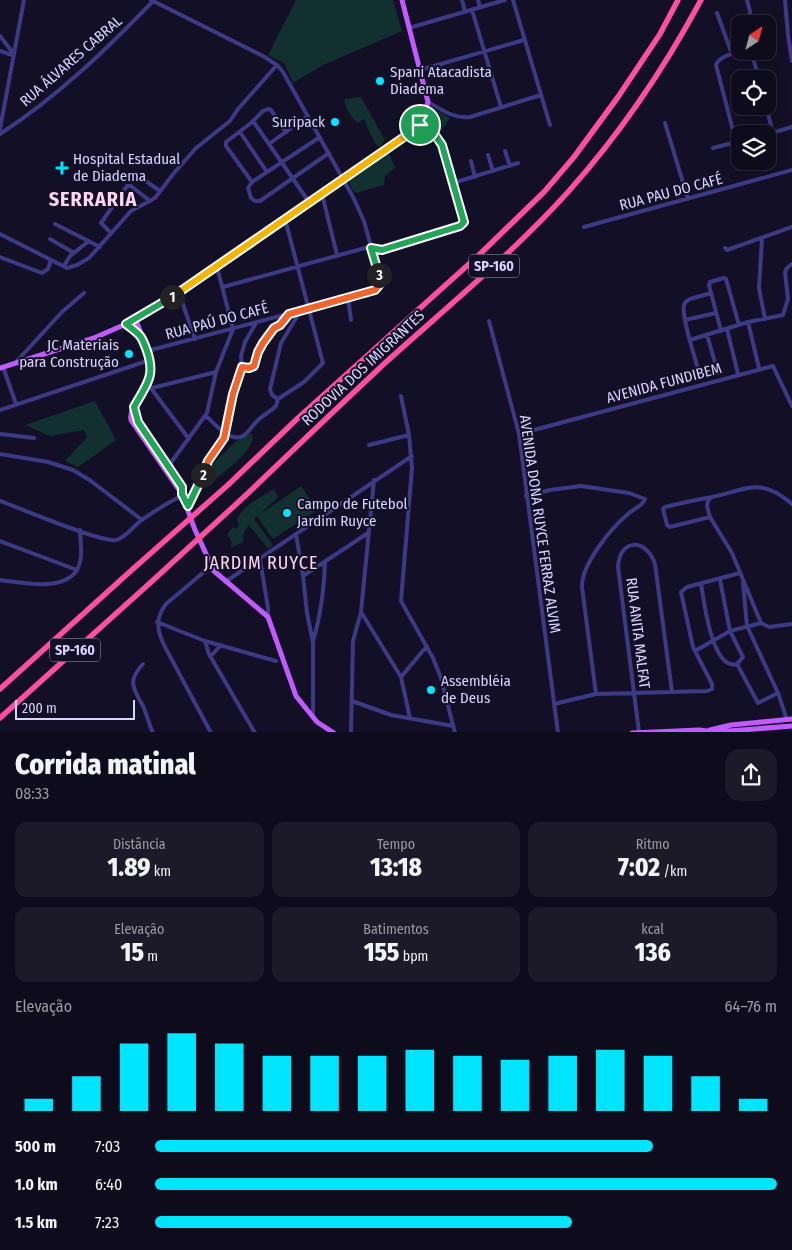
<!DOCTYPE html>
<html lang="pt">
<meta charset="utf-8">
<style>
body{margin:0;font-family:"Fira Sans Condensed",sans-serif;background:#1c1929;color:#f1f3f6;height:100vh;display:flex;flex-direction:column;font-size:19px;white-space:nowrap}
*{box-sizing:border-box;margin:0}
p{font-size:16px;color:#9b9ba3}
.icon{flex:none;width:28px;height:28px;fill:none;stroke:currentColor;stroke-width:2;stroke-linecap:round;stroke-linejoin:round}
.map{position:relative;height:732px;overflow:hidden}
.drawer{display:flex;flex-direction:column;background:#0e0b1c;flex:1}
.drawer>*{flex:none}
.needle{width:32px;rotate:36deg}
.controls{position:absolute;left:731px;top:15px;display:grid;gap:10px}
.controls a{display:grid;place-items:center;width:45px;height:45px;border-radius:10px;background:#0e0b1c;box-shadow:0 2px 12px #0003,0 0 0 1px #2e2b3b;font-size:25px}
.scale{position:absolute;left:15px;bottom:12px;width:120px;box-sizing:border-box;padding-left:5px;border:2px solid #d9d4ff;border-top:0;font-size:14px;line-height:18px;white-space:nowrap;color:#d9d4ff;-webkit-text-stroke:4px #130f26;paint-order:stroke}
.pin{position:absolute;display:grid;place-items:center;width:42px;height:42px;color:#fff;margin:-21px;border:2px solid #fff;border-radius:50%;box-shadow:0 1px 5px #0007}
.km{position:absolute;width:25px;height:25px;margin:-12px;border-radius:50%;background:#222;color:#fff;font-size:14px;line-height:25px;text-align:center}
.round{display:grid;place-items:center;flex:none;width:52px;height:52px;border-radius:15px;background:#1c1929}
.head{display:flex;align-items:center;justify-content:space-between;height:85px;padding:0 15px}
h1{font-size:28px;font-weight:800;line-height:38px}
.figures{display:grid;grid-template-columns:repeat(3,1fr);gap:8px;height:85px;padding:5px 15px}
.figures div{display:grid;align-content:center;border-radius:12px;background:#1c1929;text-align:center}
.figures b{font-size:25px;font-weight:800}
.figures small{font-size:14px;font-weight:400}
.figures p{font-size:14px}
.chart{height:140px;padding:10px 15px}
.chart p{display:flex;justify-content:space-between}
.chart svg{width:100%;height:90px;margin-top:5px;stroke:#00e5ff;stroke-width:6}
ul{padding:0 15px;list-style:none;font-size:16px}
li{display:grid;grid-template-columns:80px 60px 1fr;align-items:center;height:38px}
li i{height:12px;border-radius:6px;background:#00e5ff}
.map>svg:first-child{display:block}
.green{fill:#12302f}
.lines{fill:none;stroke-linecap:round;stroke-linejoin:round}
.stream{stroke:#0c2248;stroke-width:1}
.minor{stroke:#3d3a85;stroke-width:4}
.major{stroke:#c25bff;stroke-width:5}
.highway{stroke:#ff4fa3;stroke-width:5.5}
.highway-bridge{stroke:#ff4fa3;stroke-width:5.5}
.split-1-casing{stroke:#fff;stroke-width:10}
.split-2-casing{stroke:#fff;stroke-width:10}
.split-3-casing{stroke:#fff;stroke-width:10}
.split-4-casing{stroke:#fff;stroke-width:10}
.split-1{stroke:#f5b400;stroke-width:6}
.split-2{stroke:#22a559;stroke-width:6}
.split-3{stroke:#f0652b;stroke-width:6}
.split-4{stroke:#22a559;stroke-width:6}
.poi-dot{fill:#00e5ff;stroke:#130f26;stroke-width:2}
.labels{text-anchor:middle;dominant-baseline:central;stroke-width:4;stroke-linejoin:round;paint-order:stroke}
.shield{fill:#130f26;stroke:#9e99be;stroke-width:1}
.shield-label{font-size:14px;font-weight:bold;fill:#d9d4ff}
.street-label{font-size:15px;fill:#d9d4ff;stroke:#130f26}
.poi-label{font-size:15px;fill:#d9d4ff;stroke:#130f26;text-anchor:start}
.quarter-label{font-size:18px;letter-spacing:1px;fill:#ffd6f0;stroke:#130f26}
.district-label{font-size:20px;font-weight:bold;letter-spacing:1px;fill:#ffd6f0;stroke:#130f26}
</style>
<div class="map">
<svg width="792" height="733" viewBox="0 0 792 733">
<rect width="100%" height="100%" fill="#130f26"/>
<path class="green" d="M 296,0 L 393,0 L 402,31 L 323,65 L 293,83 L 284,63 L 268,55 Z
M 361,97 L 385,140 L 379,147 L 374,142 L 364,119 L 358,123 C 350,116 346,109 344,99 Z
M 432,107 L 450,118 L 440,133 L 430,124 L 425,122 Z
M 389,153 L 395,168 L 385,176 L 384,185 L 356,193 L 352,189 L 348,179 Z
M 95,401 L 116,440 L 78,467 L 65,461 L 87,437 L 84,430 L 50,436 L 25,425 Z
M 251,433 C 262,446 215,480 204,487 L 201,485 L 207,468 L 213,464 L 235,442 Z
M 301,486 L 317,510 L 273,539 L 257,516 L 254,519 L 273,545 L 268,549 L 249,525 L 243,534 L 243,542 L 230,548 L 232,542 L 227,534 L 233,527 L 236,529 L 239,525 L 237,519 C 244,504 260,498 274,489 L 278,497 L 259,515 Z"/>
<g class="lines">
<path class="stream" d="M 251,474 L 307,420 L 459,281"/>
<path class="minor" d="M 462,0 L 465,12
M 478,0 L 480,7
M 513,0 L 550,125
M 747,0 L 750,11 L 750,24
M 785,0 L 788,35 L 792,61
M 472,10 L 501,107
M 717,13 L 732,54
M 409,28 L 505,0
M 0,36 L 13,53
M 0,51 L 12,55
M 751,51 L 759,79
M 420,70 L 524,40
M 428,102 C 442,110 454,119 470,117 L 541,95
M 766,106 L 773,133
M 253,121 L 309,202
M 665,123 L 688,199
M 0,129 L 24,0
M 240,132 L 267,172
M 0,134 C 57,97 107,49 154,0
M 768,134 L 792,127
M 320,137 L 252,182 L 248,188 L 251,198 L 255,201 L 260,201 L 329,153
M 736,142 L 716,65 C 719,56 733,54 742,51
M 269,144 L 308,116
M 713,148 L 740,141
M 505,151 L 510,166
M 488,155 L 493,171
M 471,161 L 475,177
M 134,175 L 143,179 L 160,191
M 252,182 L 226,146 L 226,142 L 251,123 L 263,111 L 268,109 L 271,110 L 286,132
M 453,183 L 518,163
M 322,194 L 337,255
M 55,224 L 100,247
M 584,227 L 792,170
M 111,233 L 101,223 L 127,186 L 131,186 L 150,201
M 0,234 L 67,268 L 77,265 L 89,258 L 131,211 L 155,198 L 174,173 L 196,148 L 230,121 L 238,109 L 277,65
M 50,239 L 74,253
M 762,239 L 759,288 L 765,319
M 725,248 L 727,250 L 792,227
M 0,257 L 42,273 L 48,269 L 51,260
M 64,266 L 70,256 L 89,241
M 223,287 L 365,248 L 382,250 L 462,225 L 463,220 L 442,145 L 433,132 L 420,125
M 179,293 L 195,339
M 348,298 L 351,320
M 685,320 L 716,313
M 489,321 L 519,434 L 558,733
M 748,322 L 759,368
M 727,329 L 738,374
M 721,331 L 709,285 L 710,282 L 724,278 L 726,279 L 739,325
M 707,335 L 718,373
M 690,340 L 748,322 L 783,315 L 788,299 L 785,272 L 787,268 L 792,264
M 147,351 L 348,298 C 359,295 378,293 380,280 L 364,221 L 353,197 L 283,72 L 277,65 L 263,56 L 151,0
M 16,362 L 62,312 L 84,293
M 3,367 L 16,404
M 242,367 L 249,368 L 254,366 C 257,352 262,340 272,330 C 276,325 273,329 279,326 C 284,323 286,318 289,313
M 699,373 C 696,360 681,317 684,305 C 685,301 687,301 690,299 L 711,293
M 147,383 L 189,439
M 152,388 L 216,372
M 401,396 L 409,435 L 412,468 L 401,601 L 433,658 L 441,678 L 455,733
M 278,399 L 272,395 L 270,389 L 281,343 L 301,310
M 0,410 L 150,360
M 206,416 C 214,423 230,443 243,436 C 249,432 252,426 257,421 C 263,415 270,412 276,406 L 278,399 L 304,382 L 323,363 L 285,219
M 0,434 L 34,438
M 519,434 L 773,366 L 792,406
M 369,445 L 409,435
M 0,454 L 48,462 L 73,470 L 91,481 L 142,520
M 167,468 L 207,413 L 216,372 L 233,329 L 217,267
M 526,496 L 550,490 L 581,486 L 629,493 L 645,499 C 643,506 633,509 628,514 C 611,528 581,565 582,587 L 596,694
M 711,497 L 708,501 L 707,506 L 710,517 L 732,553 L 761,623 L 769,627 L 792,624
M 0,501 C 20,508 101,543 116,540 C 126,538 135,524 143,519 C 156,510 169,502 183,495
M 187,506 L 202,480 L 208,461 L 224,438 L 233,394 L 242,367 L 241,356 L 245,342 L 256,323
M 710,517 L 670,527 L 667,525 L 663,509 L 665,507 C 681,503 696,500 712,497 C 746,490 760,476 792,504
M 296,534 L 303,576 L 307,613 L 313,642 L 313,717
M 0,541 L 77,570
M 260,559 L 268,608 L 268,617
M 211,566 L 166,604 C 155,618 157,630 164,645 L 211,733
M 303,576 L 368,533
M 0,580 C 23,583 73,594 80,562 C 83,552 80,540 80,530
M 720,580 L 730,631 L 743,657 L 737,664
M 225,582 L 412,456
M 743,583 L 747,626 L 778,693 L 787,720
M 701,584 C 704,601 712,671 737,664
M 361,612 L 401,677 L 410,718
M 157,622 L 205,641 L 276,661
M 205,641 L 209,654 L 255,733
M 313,641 C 321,615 324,589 325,562
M 695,651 L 730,631 L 761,623
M 211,656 L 221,645
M 143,664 C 127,681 133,688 143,706 C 147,715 149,724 153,733
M 737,664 L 758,703 L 778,693
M 401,677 L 427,646
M 352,701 L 391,715 L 453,726
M 554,704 L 596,694 L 707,691 L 712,689 L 712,684 L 693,647 L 681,592 L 687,587 L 740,573
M 639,732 L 618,567 C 620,537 647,539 655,564 L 672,692
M 351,733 L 353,641 L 361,612 L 374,480"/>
<path class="major" d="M 135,318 C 139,329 153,360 152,370 C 149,386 128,405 131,420 L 182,494 L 195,530 L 214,571 L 268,617 L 296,696 L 317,722 L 334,733
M 126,324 L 141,336
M 0,368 L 94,338 L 126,324 L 171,298 L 420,125 L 428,102 L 402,0
M 134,407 L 138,422 L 181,485 L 183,490 L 182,494
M 710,730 L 731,725 L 792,719
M 632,733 L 699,730 L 716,732 L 792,726"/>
<path class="highway" d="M 229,484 L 298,418 L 479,255 L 544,192 L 574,157 L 618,97 L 660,34 L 678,0
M 245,496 C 292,451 338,407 385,363 C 447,307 512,254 568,192 C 620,134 664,69 701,0
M 0,689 L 134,568
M 0,718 L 150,583"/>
<path class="highway-bridge" d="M 134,568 L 229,484
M 150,583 L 245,496"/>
</g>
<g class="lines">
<g class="split-1-casing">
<path id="split-1" d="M 172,297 L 407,135 L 420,125"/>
</g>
<g class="split-2-casing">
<path id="split-2" d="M 172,297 L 126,324 C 140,335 141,334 147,351 C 156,377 146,385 134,407 L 138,422 L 182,487 L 182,494 L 188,506 L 203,475"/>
</g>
<g class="split-3-casing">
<path id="split-3" d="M 203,475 L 208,461 L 224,438 L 233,394 L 242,367 L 249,368 L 254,366 L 258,352 L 263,343 L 274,328 L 280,325 L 289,314 L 375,290 L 380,284 L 379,275"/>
</g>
<g class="split-4-casing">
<path id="split-4" d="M 379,275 L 371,248 L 382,250 L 460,226 L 464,222 L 442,145 L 433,132 L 420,125"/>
</g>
<use href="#split-1" class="split-1"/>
<use href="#split-2" class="split-2"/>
<use href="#split-3" class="split-3"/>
<use href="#split-4" class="split-4"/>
</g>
<g class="poi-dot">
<circle cx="380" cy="81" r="5"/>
<circle cx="335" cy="122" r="5"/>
<path d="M59.5 160.5h5v5h5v5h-5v5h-5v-5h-5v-5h5z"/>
<circle cx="129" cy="354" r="5"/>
<circle cx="287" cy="513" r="5"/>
<circle cx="431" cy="690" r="5"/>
</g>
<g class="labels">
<g class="shield">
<rect x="469" y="254.5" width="50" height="23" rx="4"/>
<rect x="50" y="638.5" width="50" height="23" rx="4"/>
</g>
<g class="shield-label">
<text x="494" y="266">SP-160</text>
<text x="75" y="650">SP-160</text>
</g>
<g class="street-label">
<text transform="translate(71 61) rotate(-41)">RUA ÁLVARES CABRAL</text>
<text transform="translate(671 192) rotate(-15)">RUA PAU DO CAFÉ</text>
<text transform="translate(217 321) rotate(-15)">RUA PAÚ DO CAFÉ</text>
<text transform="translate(363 368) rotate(-43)">RODOVIA DOS IMIGRANTES</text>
<text transform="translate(664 383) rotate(-15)">AVENIDA FUNDIBEM</text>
<text transform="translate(540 524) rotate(82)">AVENIDA DONA RUYCE FERRAZ ALVIM</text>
<text transform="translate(638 633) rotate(83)">RUA ANITA MALFAT</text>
</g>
<g class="poi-label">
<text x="390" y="72">Spani Atacadista<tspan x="390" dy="17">Diadema</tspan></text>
<text x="325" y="122" text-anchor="end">Suripack</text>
<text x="73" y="159">Hospital Estadual<tspan x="73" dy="17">de Diadema</tspan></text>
<text x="119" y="345" text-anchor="end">JC Materiais<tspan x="119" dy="17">para Construção</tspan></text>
<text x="297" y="504">Campo de Futebol<tspan x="297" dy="17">Jardim Ruyce</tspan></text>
<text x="441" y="681">Assembléia<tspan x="441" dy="17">de Deus</tspan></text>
</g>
<g class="quarter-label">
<text x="261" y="563">JARDIM RUYCE</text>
</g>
<g class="district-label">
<text x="93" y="199">SERRARIA</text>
</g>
</g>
</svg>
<div class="controls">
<a><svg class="needle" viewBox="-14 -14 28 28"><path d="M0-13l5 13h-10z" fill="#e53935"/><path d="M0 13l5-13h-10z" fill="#9b9ba3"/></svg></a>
<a><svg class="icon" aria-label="locate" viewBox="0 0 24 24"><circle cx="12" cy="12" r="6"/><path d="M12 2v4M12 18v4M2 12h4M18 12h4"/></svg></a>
<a><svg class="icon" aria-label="layers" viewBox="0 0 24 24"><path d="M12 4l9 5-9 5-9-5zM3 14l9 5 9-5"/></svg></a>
</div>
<div class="scale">200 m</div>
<div class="pin" style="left:420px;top:125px;background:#1e9e55"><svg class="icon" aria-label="arrive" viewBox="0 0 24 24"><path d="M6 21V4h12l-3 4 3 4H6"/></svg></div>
<b class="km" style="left:172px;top:297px">1</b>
<b class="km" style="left:203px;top:475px">2</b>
<b class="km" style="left:379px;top:275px">3</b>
</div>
<section class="drawer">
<div class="head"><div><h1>Corrida matinal</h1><p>08:33</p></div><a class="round"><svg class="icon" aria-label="share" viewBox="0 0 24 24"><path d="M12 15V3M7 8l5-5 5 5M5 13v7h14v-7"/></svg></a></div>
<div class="figures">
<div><p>Distância</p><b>1.89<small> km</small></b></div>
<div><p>Tempo</p><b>13:18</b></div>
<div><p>Ritmo</p><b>7:02<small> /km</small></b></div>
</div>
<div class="figures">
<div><p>Elevação</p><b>15<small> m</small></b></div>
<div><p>Batimentos</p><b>155<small> bpm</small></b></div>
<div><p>kcal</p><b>136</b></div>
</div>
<div class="chart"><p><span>Elevação</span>64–76 m</p>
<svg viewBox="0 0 160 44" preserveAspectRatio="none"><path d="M5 44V38M15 44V27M25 44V11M35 44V6M45 44V11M55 44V17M65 44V17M75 44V17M85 44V14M95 44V17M105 44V19M115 44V17M125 44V14M135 44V17M145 44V27M155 44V38"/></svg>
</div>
<ul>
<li><b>500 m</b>7:03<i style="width:80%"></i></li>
<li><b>1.0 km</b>6:40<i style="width:100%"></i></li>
<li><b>1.5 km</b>7:23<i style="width:67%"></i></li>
</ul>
</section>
